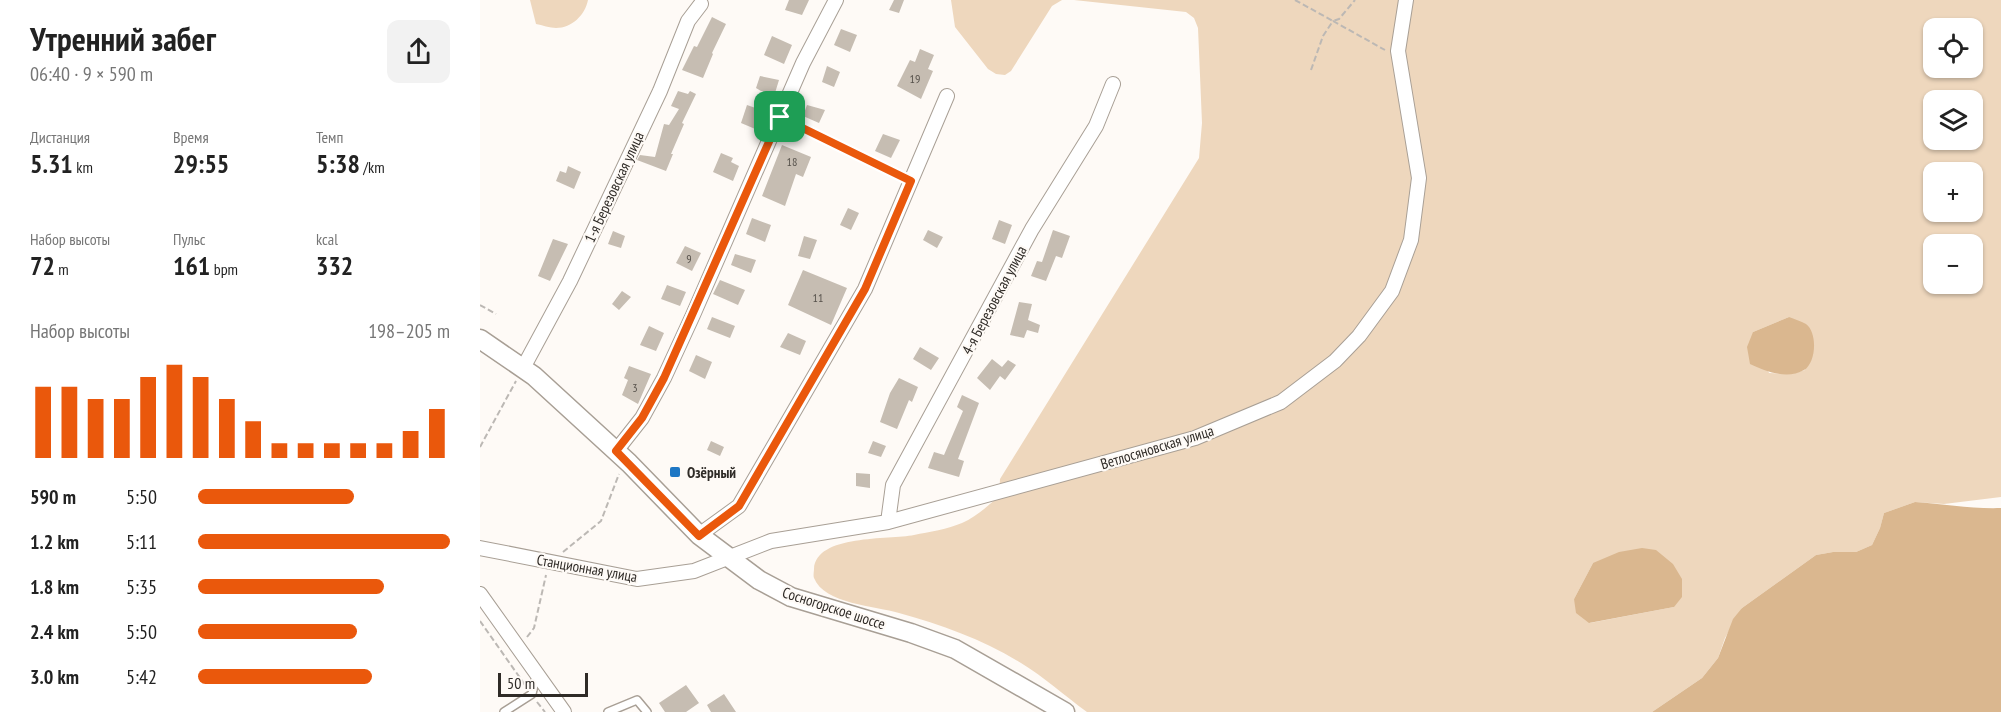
<!DOCTYPE html>
<html lang="ru">
<meta charset="utf-8">
<style>
body{margin:0;font-family:"PT Sans Narrow",sans-serif;background:#f2f2f2;color:#222;height:100vh;display:flex;flex-direction:column;font-size:22px;white-space:nowrap}
*{box-sizing:border-box;margin:0}
p{font-size:20px;color:#767676}
.icon{flex:none;width:33px;height:33px;fill:none;stroke:currentColor;stroke-width:2;stroke-linecap:round;stroke-linejoin:round}
.map{position:relative;flex:1;overflow:hidden}
.details{display:flex;flex-direction:column;background:#fff;width:480px}
.details>*{flex:none}
.controls{position:absolute;left:1443px;top:18px;display:grid;gap:12px}
.controls a{display:grid;place-items:center;width:60px;height:60px;border-radius:12px;background:#fff;box-shadow:0 2px 4px #0004;font-size:30px}
.scale{position:absolute;left:18px;bottom:15px;width:90px;box-sizing:border-box;padding-left:6px;border:3px solid #2f2b27;border-top:0;font-size:16px;line-height:21px;white-space:nowrap;color:#2f2b27;-webkit-text-stroke:4px #fefaf6;paint-order:stroke}
.pin{position:absolute;display:grid;place-items:center;width:51px;height:51px;color:#fff;margin:-26px;border-radius:12px;box-shadow:0 3px 9px #0006}
.round{display:grid;place-items:center;flex:none;width:63px;height:63px;border-radius:12px;background:#f2f2f2}
.summary{display:flex;align-items:center;justify-content:space-between;height:102px;padding:0 30px}
h1{font-size:33px;font-weight:600;line-height:45px}
.metrics{display:grid;grid-template-columns:repeat(3,1fr);gap:9px;height:102px;padding:6px 30px}
.metrics div{display:grid;align-content:center}
.metrics b{font-size:26px;font-weight:600}
.metrics small{font-size:16px;font-weight:400}
.metrics p{font-size:16px}
.chart{height:168px;padding:12px 30px}
.chart p{display:flex;justify-content:space-between}
.chart svg{width:100%;height:108px;margin-top:6px;stroke:#ea580c;stroke-width:6}
ul{padding:0 30px;list-style:none;font-size:20px}
li{display:grid;grid-template-columns:96px 72px 1fr;align-items:center;height:45px}
li i{height:15px;border-radius:8px;background:#ea580c}
main{display:flex;flex:1;min-height:0}
.map>svg:first-child{display:block}
.green{fill:#eed7bd;fill-rule:evenodd}
.water{fill:#dab78f}
.building{fill:#c6bdb2}
.lines{fill:none;stroke-linecap:round;stroke-linejoin:round}
.service-casing{stroke:#a89f95;stroke-width:10}
.minor-casing{stroke:#a89f95;stroke-width:16}
.secondary-casing{stroke:#a89f95;stroke-width:21}
.path{stroke:#bcb8b4;stroke-width:2;stroke-dasharray:6 3;stroke-linecap:butt}
.service{stroke:#fff;stroke-width:7}
.minor{stroke:#fff;stroke-width:14}
.secondary{stroke:#fff;stroke-width:18}
.route-casing{stroke:#fff;stroke-width:12}
.route{stroke:#ea580c;stroke-width:8}
.poi-dot{fill:#1e77c4;stroke:#fefaf6;stroke-width:2}
.labels{text-anchor:middle;dominant-baseline:central;stroke-width:4.5;stroke-linejoin:round;paint-order:stroke}
.number-label{font-size:12px;fill:#55504a}
.street-label{font-size:15px;fill:#2f2b27;stroke:#fefaf6}
.poi-label{font-size:15px;font-weight:bold;fill:#2f2b27;stroke:#fefaf6;text-anchor:start}
</style>
<main>
<section class="details">
<div class="summary"><div><h1>Утренний забег</h1><p>06:40 · 9 × 590 m</p></div><a class="round"><svg class="icon" aria-label="share" viewBox="0 0 24 24"><path d="M12 15V3M7 8l5-5 5 5M5 13v7h14v-7"/></svg></a></div>
<div class="metrics">
<div><p>Дистанция</p><b>5.31<small> km</small></b></div>
<div><p>Время</p><b>29:55</b></div>
<div><p>Темп</p><b>5:38<small> /km</small></b></div>
</div>
<div class="metrics">
<div><p>Набор высоты</p><b>72<small> m</small></b></div>
<div><p>Пульс</p><b>161<small> bpm</small></b></div>
<div><p>kcal</p><b>332</b></div>
</div>
<div class="chart"><p><span>Набор высоты</span>198–205 m</p>
<svg viewBox="0 0 160 44" preserveAspectRatio="none"><path d="M5 44V15M15 44V15M25 44V20M35 44V20M45 44V11M55 44V6M65 44V11M75 44V20M85 44V29M95 44V38M105 44V38M115 44V38M125 44V38M135 44V38M145 44V33M155 44V24"/></svg>
</div>
<ul>
<li><b>590 m</b>5:50<i style="width:62%"></i></li>
<li><b>1.2 km</b>5:11<i style="width:100%"></i></li>
<li><b>1.8 km</b>5:35<i style="width:74%"></i></li>
<li><b>2.4 km</b>5:50<i style="width:63%"></i></li>
<li><b>3.0 km</b>5:42<i style="width:69%"></i></li>
</ul>
</section>
<div class="map">
<svg width="1521" height="712" viewBox="0 0 1521 712">
<rect width="100%" height="100%" fill="#fefaf6"/>
<path class="green" d="M 50,0 L 108,0 C 105,15 92,28 76,28 C 70,28 62,25 56,24 Z
M 471,0 L 582,0 L 572,6 L 531,71 L 525,75 L 516,74 L 508,69 L 475,27 Z
M 594,0 L 1521,0 L 1521,497 L 1464,504 L 1435,502 L 1404,513 L 1400,528 L 1392,545 L 1376,552 L 1353,552 L 1336,555 L 1262,608 L 1245,638 L 1238,658 L 1222,678 L 1172,712 L 607,712 C 585,696 564,677 541,663 C 504,640 462,625 419,613 C 396,606 344,604 334,578 C 333,576 334,571 334,569 C 336,534 409,540 434,535 C 449,532 468,529 482,523 C 496,517 508,506 519,496 L 520,479 L 719,158 L 722,123 L 718,28 L 714,18 L 706,12 ZM 1454,28 L 1492,28 L 1492,68 L 1454,68 ZM 1454,100 L 1492,100 L 1492,140 L 1454,140 ZM 1454,172 L 1492,172 L 1492,212 L 1454,212 ZM 1454,244 L 1492,244 L 1492,284 L 1454,284 ZM 1309,317 L 1325,370 L 1311,374 L 1289,373 L 1273,332 ZM 1113,563 L 1194,607 L 1110,623 L 1094,599 Z"/>
<path class="water" d="M 1309,317 C 1314,319 1321,321 1326,324 C 1338,333 1336,363 1324,370 C 1307,380 1285,371 1270,364 L 1267,347 L 1273,332 Z
M 1435,502 C 1464,504 1492,509 1521,508 L 1521,712 L 1172,712 L 1222,678 L 1238,658 L 1253,619 L 1262,608 L 1336,555 L 1353,552 L 1376,552 L 1392,545 L 1400,528 L 1404,513 Z
M 1162,548 L 1176,550 L 1193,564 L 1202,579 L 1202,597 L 1194,607 L 1109,623 L 1096,613 L 1094,599 L 1113,563 L 1139,552 Z"/>
<path class="building" d="M 309,0 L 329,0 L 322,15 L 305,10 Z
M 414,0 L 424,0 L 419,13 L 409,10 Z
M 232,17 L 246,24 L 232,53 L 233,54 L 223,78 L 202,70 L 214,46 L 217,47 Z
M 361,29 L 377,35 L 370,52 L 354,45 Z
M 292,36 L 312,45 L 304,64 L 284,55 Z
M 440,49 L 454,55 L 448,69 L 453,71 L 441,99 L 417,86 L 430,60 L 435,62 Z
M 347,66 L 360,72 L 354,87 L 342,82 Z
M 280,76 L 299,80 L 295,93 L 281,91 L 276,88 Z
M 198,91 L 208,94 L 210,91 L 216,94 L 202,123 L 204,124 L 191,154 L 193,154 L 186,171 L 157,160 L 160,155 L 175,157 L 184,124 L 189,125 L 199,109 L 191,106 Z
M 267,105 L 287,112 L 280,131 L 261,123 Z
M 327,105 L 345,110 L 339,123 L 323,116 Z
M 403,134 L 420,140 L 411,158 L 395,151 Z
M 302,145 L 331,157 L 323,177 L 316,174 L 305,206 L 282,196 Z
M 241,153 L 253,158 L 251,162 L 259,166 L 253,181 L 233,172 Z
M 88,166 L 101,172 L 94,189 L 76,181 L 80,171 L 86,173 Z
M 368,208 L 379,213 L 371,230 L 360,225 Z
M 272,218 L 291,225 L 285,242 L 266,234 Z
M 519,220 L 532,225 L 525,244 L 512,239 Z
M 448,230 L 463,237 L 457,248 L 443,240 Z
M 573,230 L 590,236 L 582,258 L 576,256 L 566,281 L 551,276 L 557,261 L 562,262 Z
M 133,231 L 145,236 L 141,248 L 128,244 Z
M 324,236 L 337,240 L 330,259 L 318,256 Z
M 73,239 L 88,244 L 70,281 L 58,276 Z
M 205,246 L 221,253 L 212,271 L 196,263 Z
M 255,254 L 276,260 L 271,273 L 251,265 Z
M 323,270 L 367,288 L 351,325 L 308,305 Z
M 240,280 L 265,290 L 258,305 L 233,294 Z
M 187,285 L 206,292 L 200,306 L 181,299 Z
M 142,291 L 151,297 L 139,310 L 132,304 Z
M 539,302 L 552,304 L 548,320 L 560,325 L 558,333 L 547,330 L 544,338 L 530,335 Z
M 232,317 L 255,326 L 250,338 L 227,329 Z
M 169,326 L 184,333 L 176,351 L 160,345 Z
M 308,333 L 326,341 L 320,355 L 300,347 Z
M 440,347 L 459,358 L 451,370 L 433,359 Z
M 216,355 L 232,362 L 225,379 L 209,371 Z
M 512,359 L 522,367 L 528,360 L 536,365 L 525,380 L 520,376 L 510,390 L 497,378 Z
M 149,366 L 171,374 L 158,404 L 142,395 L 148,380 L 144,378 Z
M 419,378 L 438,387 L 432,402 L 429,400 L 417,429 L 400,422 L 410,393 Z
M 482,395 L 499,403 L 478,459 L 484,461 L 479,477 L 448,468 L 454,452 L 464,455 L 483,411 L 477,407 Z
M 231,441 L 244,447 L 240,456 L 227,450 Z
M 393,441 L 406,446 L 401,457 L 388,453 Z
M 376,473 L 390,474 L 390,488 L 376,486 Z
M 206,685 L 219,703 L 206,712 L 185,712 L 179,703 Z
M 244,694 L 256,712 L 231,712 L 227,705 Z"/>
<g class="lines">
<g class="service-casing">
<path id="service" d="M 300,117 L 431,181
M 24,712 L 52,694 L 56,676
M 128,712 L 157,700 L 167,712"/>
</g>
<g class="minor-casing">
<path id="minor" d="M 43,368 L 90,281 L 180,91 L 208,21 L 221,4
M 136,451 L 162,418 L 184,378 L 213,315 L 323,63 L 356,0
M 408,522 L 413,485 L 552,229 L 616,126 L 633,84
M 219,535 L 259,506 L 385,289 L 467,96
M 0,548 L 157,579 L 214,571 L 291,541 L 408,522 L 715,438 L 801,402 L 855,361 L 879,336 L 912,291 L 931,240 L 939,178 L 918,51 L 926,0
M 0,594 L 84,712"/>
</g>
<g class="secondary-casing">
<path id="secondary" d="M 0,339 L 54,376 L 149,463 L 219,535 L 279,580 L 311,597 L 431,633 L 475,649 L 585,712"/>
</g>
<path class="path" d="M 815,0 L 853,21 L 859,19 L 875,0
M 831,70 L 843,36 L 853,21 L 905,50
M 0,305 L 16,314
M 0,447 L 36,381
M 83,552 L 121,521 L 139,474
M 0,621 L 45,685
M 47,637 L 54,628 L 66,575
M 57,702 L 65,712"/>
<use href="#service" class="service"/>
<use href="#minor" class="minor"/>
<use href="#secondary" class="secondary"/>
</g>
<g class="lines">
<g class="route-casing">
<path id="route" d="M 300,117 L 431,181 L 385,289 L 259,506 L 219,536 L 136,451 L 162,418 L 184,378 Z"/>
</g>
<use href="#route" class="route"/>
</g>
<rect class="poi-dot" x="189" y="466" width="12" height="12" rx="3"/>
<g class="labels">
<g class="number-label">
<text x="435" y="78">19</text>
<text x="312" y="161">18</text>
<text x="209" y="258">9</text>
<text x="338" y="297">11</text>
<text x="155" y="387">3</text>
</g>
<g class="street-label">
<text transform="translate(134 187) rotate(-65)">1-я Березовская улица</text>
<text transform="translate(514 300) rotate(-62)">4-я Березовская улица</text>
<text transform="translate(677 447) rotate(-17)">Ветлосяновская улица</text>
<text transform="translate(107 568) rotate(10)">Станционная улица</text>
<text transform="translate(354 608) rotate(18)">Сосногорское шоссе</text>
</g>
<g class="poi-label">
<text x="207" y="472">Озёрный</text>
</g>
</g>
</svg>
<div class="controls">
<a><svg class="icon" aria-label="locate" viewBox="0 0 24 24"><circle cx="12" cy="12" r="6"/><path d="M12 2v4M12 18v4M2 12h4M18 12h4"/></svg></a>
<a><svg class="icon" aria-label="layers" viewBox="0 0 24 24"><path d="M12 4l9 5-9 5-9-5zM3 14l9 5 9-5"/></svg></a>
<a>+</a>
<a>−</a>
</div>
<div class="scale">50 m</div>
<div class="pin" style="left:300px;top:117px;background:#1e9e55"><svg class="icon" aria-label="arrive" viewBox="0 0 24 24"><path d="M6 21V4h12l-3 4 3 4H6"/></svg></div>
</div>
</main>
